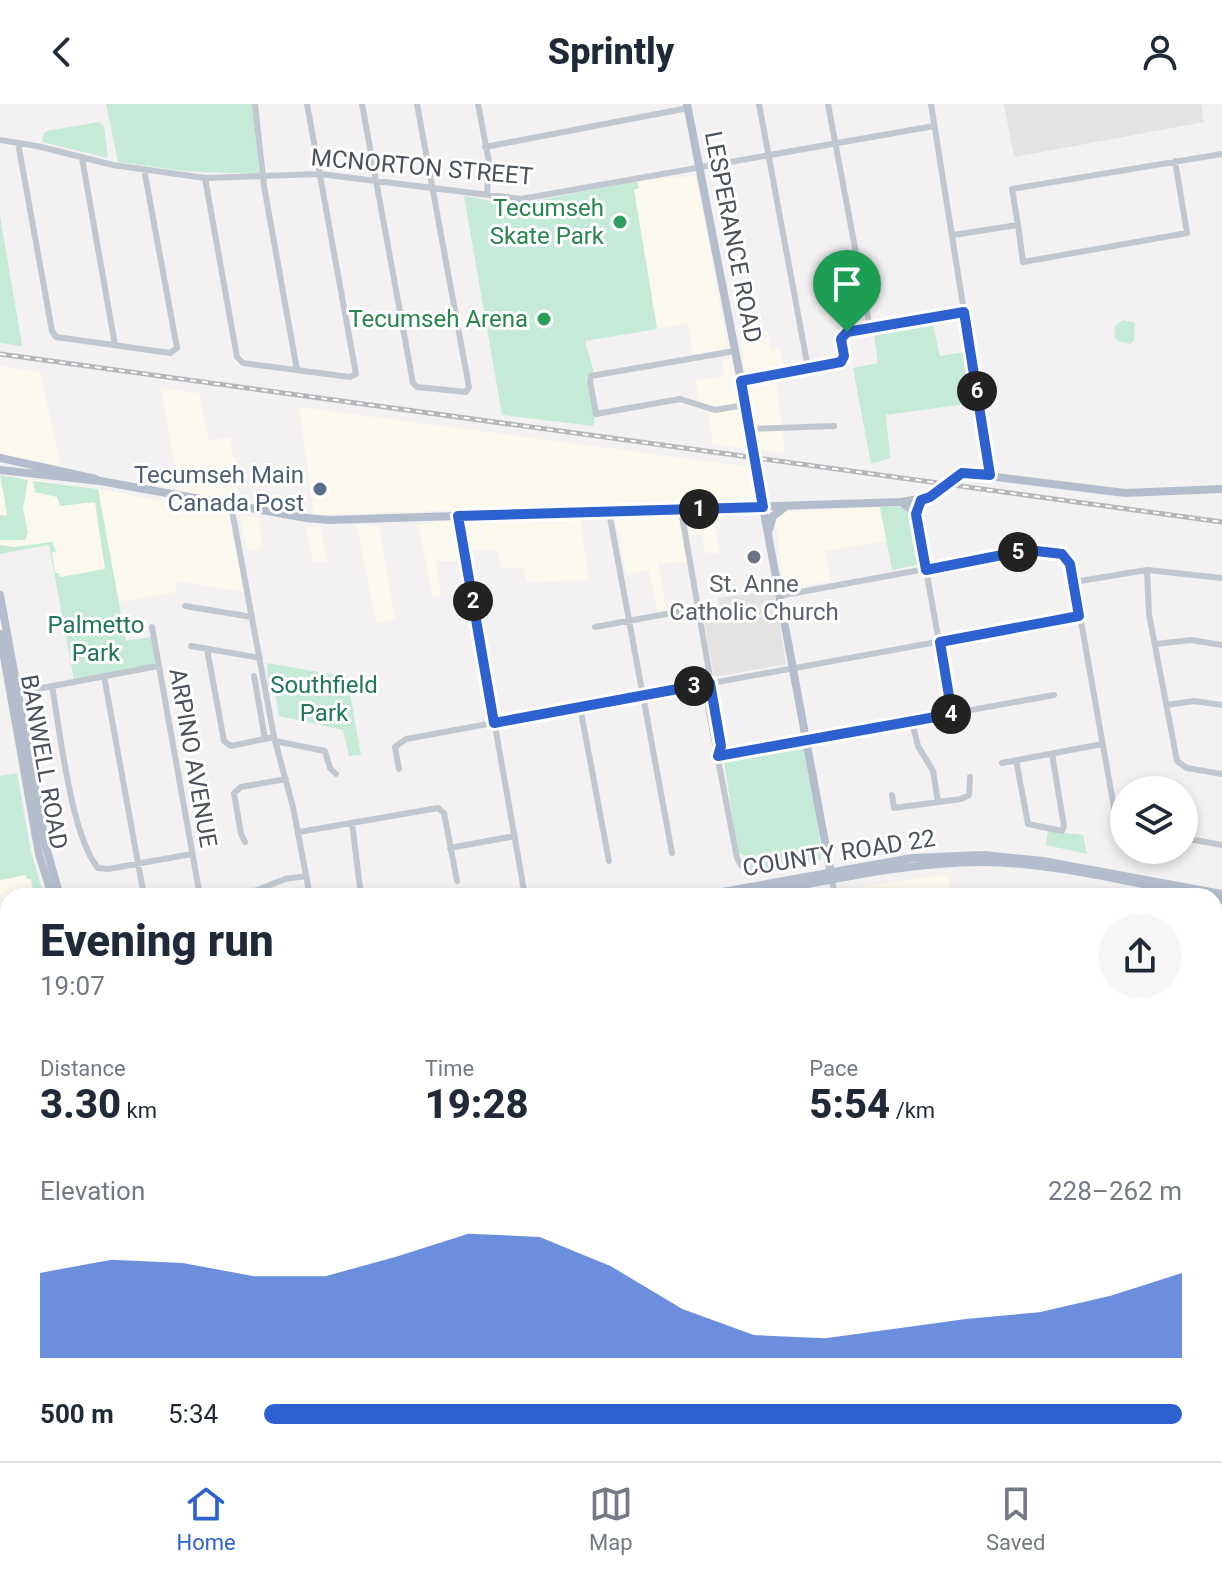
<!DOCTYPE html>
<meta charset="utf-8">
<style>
body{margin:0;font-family:Roboto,sans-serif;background:#f6f6f7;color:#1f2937;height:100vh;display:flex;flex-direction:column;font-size:30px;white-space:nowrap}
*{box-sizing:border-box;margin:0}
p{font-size:26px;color:#747a83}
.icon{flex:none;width:44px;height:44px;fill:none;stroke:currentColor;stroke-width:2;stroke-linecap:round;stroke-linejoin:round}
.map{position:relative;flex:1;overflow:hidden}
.sheet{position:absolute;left:0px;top:784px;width:1222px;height:574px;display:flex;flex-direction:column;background:#fff;border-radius:24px 24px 0 0;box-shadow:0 4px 12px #0003}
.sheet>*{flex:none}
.tools{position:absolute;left:1110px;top:672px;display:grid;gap:16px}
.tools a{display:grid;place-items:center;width:88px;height:88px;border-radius:50%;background:#fff;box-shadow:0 4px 12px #0003;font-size:40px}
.pin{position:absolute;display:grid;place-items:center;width:68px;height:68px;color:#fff;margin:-82px -34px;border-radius:50% 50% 50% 0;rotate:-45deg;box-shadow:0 0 8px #0007}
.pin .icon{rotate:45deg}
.km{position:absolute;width:40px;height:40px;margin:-20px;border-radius:50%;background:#222;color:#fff;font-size:22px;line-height:40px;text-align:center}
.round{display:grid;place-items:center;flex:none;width:84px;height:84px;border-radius:42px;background:#f6f6f7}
.overview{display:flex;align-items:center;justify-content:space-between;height:136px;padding:0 40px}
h1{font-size:44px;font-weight:800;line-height:60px}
.figures{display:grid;grid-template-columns:repeat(3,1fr);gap:12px;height:136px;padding:8px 40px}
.figures div{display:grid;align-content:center}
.figures b{font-size:40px;font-weight:800}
.figures small{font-size:22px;font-weight:400}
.figures p{font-size:22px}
.chart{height:224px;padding:16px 40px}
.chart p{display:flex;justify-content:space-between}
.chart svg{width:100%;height:144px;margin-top:8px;fill:#2e61d0;opacity:.7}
ul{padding:0 40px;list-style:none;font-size:26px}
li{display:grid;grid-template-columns:128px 96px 1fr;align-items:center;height:60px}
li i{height:20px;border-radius:10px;background:#2e61d0}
header{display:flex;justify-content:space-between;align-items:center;height:104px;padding:0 40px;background:#fff;font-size:36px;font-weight:800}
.menu{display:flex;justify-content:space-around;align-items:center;height:112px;border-top:2px solid #e0e1e3;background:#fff;font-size:22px;color:#747a83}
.menu a{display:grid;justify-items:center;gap:4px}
.menu .current{color:#2e61d0}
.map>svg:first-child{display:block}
.commercial{fill:#fbf8ed}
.education{fill:#e4e3e2}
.green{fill:#c5ebd8}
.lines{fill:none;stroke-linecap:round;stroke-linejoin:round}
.highway-casing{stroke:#7a89a5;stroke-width:14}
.minor{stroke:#c1c7ce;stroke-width:6}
.major{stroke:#b4bdcc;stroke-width:8}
.highway{stroke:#8f9eba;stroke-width:10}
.rail-casing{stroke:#b4b6ba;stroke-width:5}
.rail{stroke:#fff;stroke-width:2;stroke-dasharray:6;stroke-linecap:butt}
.route-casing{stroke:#fff;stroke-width:16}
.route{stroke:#2e61d0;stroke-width:10}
.leisure-dot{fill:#2e9e5b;stroke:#fff;stroke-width:3}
.service-dot{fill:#5c6f8a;stroke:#fff;stroke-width:3}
.worship-dot{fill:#6b7280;stroke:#fff;stroke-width:3}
.labels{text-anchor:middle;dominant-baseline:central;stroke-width:6;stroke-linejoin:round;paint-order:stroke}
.street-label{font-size:24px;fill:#4b525c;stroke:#fff}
.leisure-label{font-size:24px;fill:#27864d;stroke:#fff;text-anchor:end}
.service-label{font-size:24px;fill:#4e5e75;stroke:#fff;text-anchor:end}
.worship-label{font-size:24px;fill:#5b616d;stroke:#fff}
.park-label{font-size:24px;fill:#227757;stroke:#fff}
</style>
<header><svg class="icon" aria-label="back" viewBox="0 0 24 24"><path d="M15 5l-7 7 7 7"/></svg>Sprintly<svg class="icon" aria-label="person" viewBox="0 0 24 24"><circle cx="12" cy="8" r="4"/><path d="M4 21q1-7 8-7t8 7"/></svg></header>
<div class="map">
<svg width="1222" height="1357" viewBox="0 0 1222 1357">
<rect width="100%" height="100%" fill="#f3f1f1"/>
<path class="commercial" d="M 693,72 L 696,73 L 727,240 L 726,244 L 693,251 L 688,219 L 657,225 L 634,85 L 637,77 Z
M 768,227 L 771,246 L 780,245 L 786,275 L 776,277 L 785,349 L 759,346 L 739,232 Z
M 731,254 L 747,345 L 713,340 L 707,302 L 699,298 L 696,276 L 724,273 L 722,257 Z
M 0,262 L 40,268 L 61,362 L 0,350 Z
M 161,284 L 199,289 L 209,337 L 230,333 L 238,380 L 236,398 L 179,386 Z
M 299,303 L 757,364 L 761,393 L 736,397 L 314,411 Z
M 0,371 L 98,385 L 229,410 L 244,488 L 176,477 L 177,488 L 118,498 L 112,466 L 55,477 L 49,441 L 0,450 Z
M 880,403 L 886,437 L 825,447 L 831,477 L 784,486 L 776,416 L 784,408 Z
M 713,410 L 720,449 L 705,449 L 702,431 L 690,431 L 686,411 Z
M 678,411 L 687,458 L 658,459 L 667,507 L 658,509 L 649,466 L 626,470 L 615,414 Z
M 240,412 L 259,414 L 262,440 L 260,446 L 247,446 Z
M 580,415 L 589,476 L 526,478 L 524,465 L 501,464 L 497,446 L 470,446 L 465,417 Z
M 455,417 L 461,457 L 435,457 L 441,493 L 433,493 L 418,420 Z
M 357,421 L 379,421 L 395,515 L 376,519 Z
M 306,422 L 321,423 L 327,458 L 315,458 L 312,455 Z
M 32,767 L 36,792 L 8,792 L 8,821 L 0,822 L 0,772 Z
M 948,770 L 952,792 L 841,792 L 840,786 Z
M 8,835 L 8,877 L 0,879 L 0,836 Z"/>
<path class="education" d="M 1004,0 L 1201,0 L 1204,18 L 1014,53 Z
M 774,486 L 786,560 L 714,573 L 703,510 L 720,507 L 718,494 Z"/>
<path class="green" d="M 106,0 L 253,0 L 259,70 L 183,67 L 118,58 Z
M 98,18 L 104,22 L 108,54 L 42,38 L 44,29 L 47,27 Z
M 637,77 L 639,84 L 634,86 L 657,225 L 585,237 L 594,268 L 586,274 L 595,314 L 593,322 L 502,311 L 464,92 L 498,98 L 528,98 Z
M 0,112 L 21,235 L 22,242 L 0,239 Z
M 1123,216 L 1135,219 L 1134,236 L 1130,240 L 1118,237 L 1114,233 L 1115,222 Z
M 933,221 L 940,252 L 964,248 L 972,299 L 886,311 L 890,354 L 871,360 L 853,264 L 878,259 L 874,231 Z
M 0,371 L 28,376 L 23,405 L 28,429 L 25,436 L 0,436 L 0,411 L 6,412 L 7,410 Z
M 33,377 L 98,385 L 126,537 L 151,533 L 156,556 L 154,561 L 74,576 L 49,441 L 0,450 L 0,441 L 14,443 L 52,438 L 56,447 L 52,449 L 55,469 L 59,469 L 60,473 L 105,465 L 95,398 L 60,402 L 57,393 L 35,388 Z
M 880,403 L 908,403 L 918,461 L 892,466 Z
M 267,559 L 347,573 L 361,651 L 349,652 L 343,626 L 279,612 L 274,581 L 268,582 Z
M 804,643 L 819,730 L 821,756 L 751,768 L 749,755 L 738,748 L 724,658 Z
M 17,669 L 31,748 L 44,792 L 34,792 L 31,775 L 27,775 L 26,771 L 0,776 L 0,672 Z
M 1048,727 L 1083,731 L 1087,750 L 1046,741 Z"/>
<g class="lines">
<g class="highway-casing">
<path id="highway" d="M 0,1215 L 8,1208
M 0,1234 L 8,1226"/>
</g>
<path class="minor" d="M 255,0 L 264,82 L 297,266
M 362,0 L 413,279 L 417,283 L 466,288 L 469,283 L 417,0
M 478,0 L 489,58 L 487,90
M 759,0 L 808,264
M 828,0 L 870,224
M 931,0 L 990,371
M 0,36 L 37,42 L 113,61 L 205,74 L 320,70 L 521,95 L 934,22
M 18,39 L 52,227 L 56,233 L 170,249 L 177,244 L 144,65
M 485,43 L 688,4
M 82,54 L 115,241
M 205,74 L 237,253 L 243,259 L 350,273 L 356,270 L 307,0
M 1018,121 L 1023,158 L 1187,129 L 1175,57
M 953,131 L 1018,121 L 1012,85 L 1222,50
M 735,247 L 591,272 L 590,277 L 596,310 L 680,295 L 715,306 L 745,301
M 741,277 L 841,258 L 844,252 L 841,235 L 847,228 L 964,208
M 750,325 L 834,322
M 921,396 L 916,410 L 952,610
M 231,401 L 274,633 L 293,703 L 310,792
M 681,406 L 710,573 L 708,604 L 737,754 L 741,761
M 609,408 L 672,749
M 458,412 L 525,792
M 1147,466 L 1149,510 L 1177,657 L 1187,664 L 1222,670
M 1074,478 L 1147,466 L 1222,474
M 779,492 L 1028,446 L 1062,450 L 1070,460 L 1074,478 L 1116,715 L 1124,722
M 185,502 L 252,513
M 152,523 L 200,792
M 595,523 L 699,504
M 1156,540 L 1191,536 L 1222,541
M 191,542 L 260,554
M 207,545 L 224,637 L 231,642 L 274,633
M 104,572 L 144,792
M 254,572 L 265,635
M 52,582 C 60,627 71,732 98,764 L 108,765 L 192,750
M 710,588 L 713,593 L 721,642 L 719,650
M 16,589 L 158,562
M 1167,601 L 1194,597 L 1222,601
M 580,603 L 609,757
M 912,618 L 918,642 L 933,667 L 938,698
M 275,637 L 325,647 L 330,664 L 336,670
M 718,652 L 1054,591
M 1016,656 L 1028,720 L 1062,727 L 1064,722 L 1052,650
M 1002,659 L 1102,640
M 399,665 L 395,643 L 406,635 L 1079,512
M 892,691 L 894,704 L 961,695 L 969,691 L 970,673
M 352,719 L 361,792
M 299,728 L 438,704 L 444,709 L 457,777
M 1184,734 L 1222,741
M 245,738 L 241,730 L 234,689 L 241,683 L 286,675
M 450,744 L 515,732
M 832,776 L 835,792
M 253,792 L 252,788 L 285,775 L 306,772
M 0,829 L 8,828
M 1214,906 L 1222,908
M 0,907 L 8,905
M 0,1112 L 8,1089
M 495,1350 L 498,1350
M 528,1350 L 530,1357
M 627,1350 L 628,1357
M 713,1350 L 715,1357
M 840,1350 L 841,1357
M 936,1350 L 937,1357
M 1013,1350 L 1014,1357"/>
<path class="major" d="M 687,0 L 756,354 L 763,403 L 832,776
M 0,354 L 96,375
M 0,366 L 100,377 L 306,414 L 330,416 L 901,398 L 930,393 L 953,373 L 964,369 L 1125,389 L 1222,385
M 902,398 L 916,410
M 769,426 L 773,412 L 785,403
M 0,491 L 46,743 L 60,792
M 0,530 L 39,750 L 52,792
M 700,792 L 912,754 L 983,751 L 1043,757 L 1222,790
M 745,792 C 823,778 903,758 982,758 C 1052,758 1132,779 1201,792
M 1214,795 L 1222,796
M 108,1350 L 109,1357"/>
<use href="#highway" class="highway"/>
<g class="rail-casing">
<path id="rail" d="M 0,250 L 1222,418"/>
</g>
<use href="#rail" class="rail"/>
</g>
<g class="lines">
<g class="route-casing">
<path id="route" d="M 964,208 L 990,371 L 962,369 L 930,393 L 921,396 L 916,410 L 926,466 L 1028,446 L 1062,450 L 1070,460 L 1079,512 L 940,538 L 952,610 L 718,652 L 721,642 L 710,579 L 494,619 L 458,412 L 763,403 L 741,277 L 841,258 L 844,252 L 841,235 L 847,228 Z"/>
</g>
<use href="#route" class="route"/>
</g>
<g class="leisure-dot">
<circle cx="620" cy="118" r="8"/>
<circle cx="544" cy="215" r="8"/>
</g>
<circle class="service-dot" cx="320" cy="385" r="8"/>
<circle class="worship-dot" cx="754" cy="453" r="8"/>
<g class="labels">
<g class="street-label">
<text transform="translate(422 63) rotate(5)">MCNORTON STREET</text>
<text transform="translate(733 133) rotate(79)">LESPERANCE ROAD</text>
<text transform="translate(193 654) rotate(80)">ARPINO AVENUE</text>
<text transform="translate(44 658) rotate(80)">BANWELL ROAD</text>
<text transform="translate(839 749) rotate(-9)">COUNTY ROAD 22</text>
</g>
<g class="leisure-label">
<text x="604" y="104">Tecumseh<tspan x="604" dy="28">Skate Park</tspan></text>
<text x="528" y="215">Tecumseh Arena</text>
</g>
<g class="service-label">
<text x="304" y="371">Tecumseh Main<tspan x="304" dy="28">Canada Post</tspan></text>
</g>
<g class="worship-label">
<text x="754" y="480">St. Anne<tspan x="754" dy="28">Catholic Church</tspan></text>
</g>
<g class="park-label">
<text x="96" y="521">Palmetto<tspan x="96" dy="28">Park</tspan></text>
<text x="324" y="581">Southfield<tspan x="324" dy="28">Park</tspan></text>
</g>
</g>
</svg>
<div class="tools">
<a><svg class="icon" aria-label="layers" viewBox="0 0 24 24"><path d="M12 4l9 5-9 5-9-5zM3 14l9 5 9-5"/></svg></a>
</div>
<div class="pin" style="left:847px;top:228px;background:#1e9e55"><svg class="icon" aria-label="arrive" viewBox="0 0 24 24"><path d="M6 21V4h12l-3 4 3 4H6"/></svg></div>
<b class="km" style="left:699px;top:405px">1</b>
<b class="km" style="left:473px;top:497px">2</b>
<b class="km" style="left:694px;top:582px">3</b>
<b class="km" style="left:951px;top:610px">4</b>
<b class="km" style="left:1018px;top:448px">5</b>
<b class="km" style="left:977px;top:287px">6</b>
<section class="sheet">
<div class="overview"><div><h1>Evening run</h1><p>19:07</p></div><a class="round"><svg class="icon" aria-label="share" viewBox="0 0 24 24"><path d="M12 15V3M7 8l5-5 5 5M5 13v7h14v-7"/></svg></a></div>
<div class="figures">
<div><p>Distance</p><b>3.30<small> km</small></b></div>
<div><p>Time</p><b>19:28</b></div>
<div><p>Pace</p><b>5:54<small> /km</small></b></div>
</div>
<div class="chart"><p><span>Elevation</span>228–262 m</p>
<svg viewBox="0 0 160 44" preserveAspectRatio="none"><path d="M0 44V18L10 14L20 15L30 19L40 19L50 13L60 6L70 7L80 16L90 29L100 37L110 38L120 35L130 32L140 30L150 25L160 18V44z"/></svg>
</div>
<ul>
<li><b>500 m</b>5:34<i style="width:100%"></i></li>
</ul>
</section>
</div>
<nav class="menu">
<a class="current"><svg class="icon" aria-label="home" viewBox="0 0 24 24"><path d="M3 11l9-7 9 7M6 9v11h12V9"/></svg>Home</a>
<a><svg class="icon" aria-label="map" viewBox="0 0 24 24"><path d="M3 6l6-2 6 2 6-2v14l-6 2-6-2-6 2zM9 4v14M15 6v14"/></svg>Map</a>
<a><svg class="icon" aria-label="saved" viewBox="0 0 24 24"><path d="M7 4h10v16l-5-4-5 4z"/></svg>Saved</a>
</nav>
